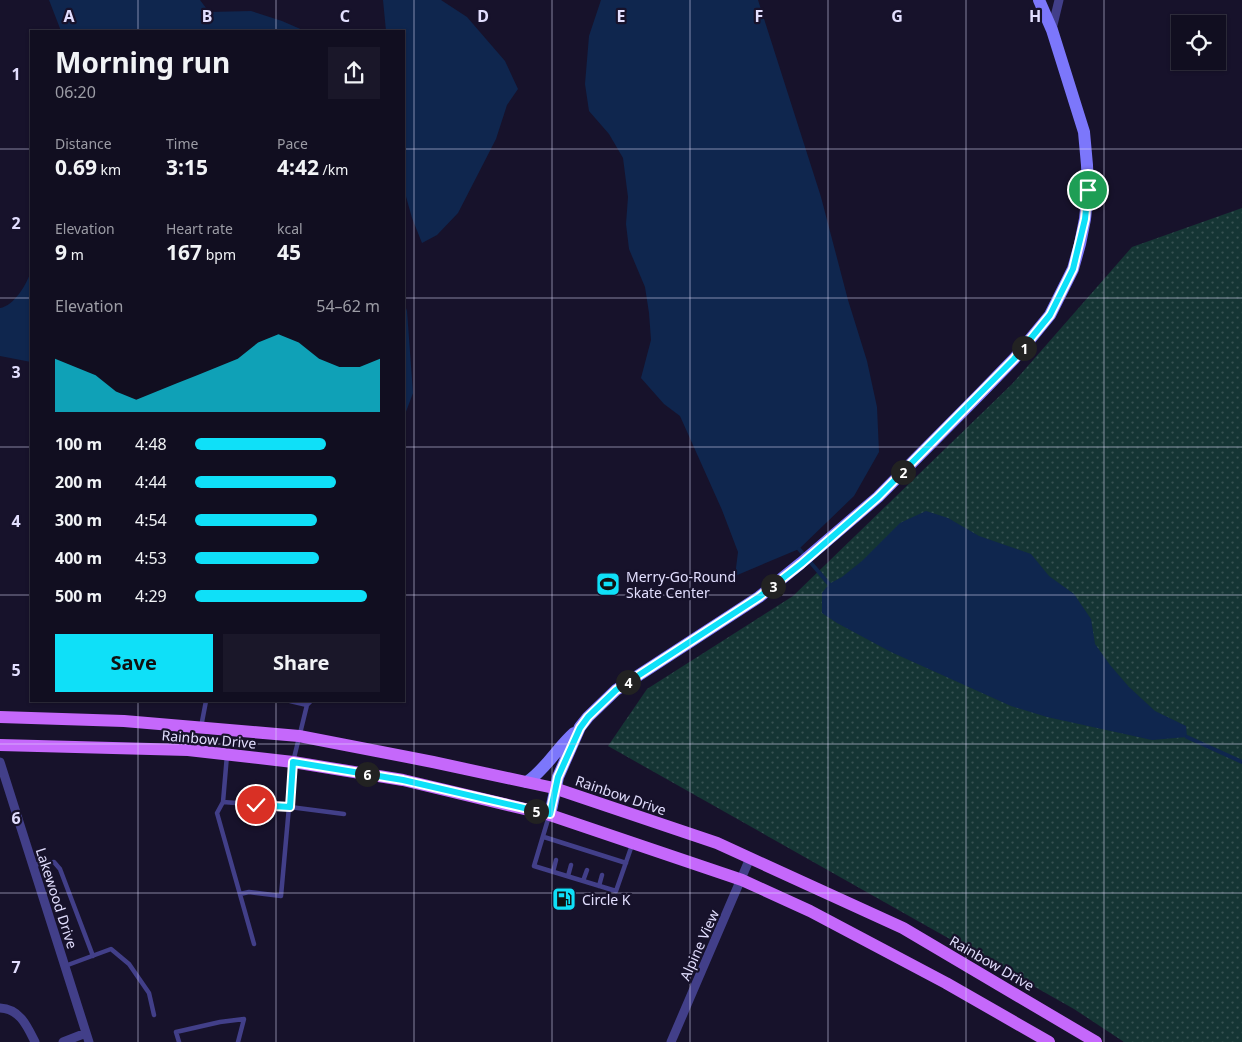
<!DOCTYPE html>
<meta charset="utf-8">
<style>
body{margin:0;font-family:"Noto Sans",sans-serif;background:#1a1729;color:#f1f3f6;height:100vh;display:flex;flex-direction:column;font-size:19px;white-space:nowrap}
*{box-sizing:border-box;margin:0}
p{font-size:16px;color:#9c9ca5}
.icon{flex:none;width:28px;height:28px;fill:none;stroke:currentColor;stroke-width:2;stroke-linecap:round;stroke-linejoin:round}
.map{position:relative;flex:1;overflow:hidden}
.details{position:absolute;left:30px;top:30px;width:375px;height:672px;display:flex;flex-direction:column;background:#110e20;border-radius:0px;box-shadow:0 1px 4px #0004,0 0 0 1px #302e3e}
.details>*{flex:none}
.controls{position:absolute;left:1171px;top:15px;display:grid;gap:10px}
.controls a{display:grid;place-items:center;width:55px;height:55px;border-radius:0px;background:#110e20;box-shadow:0 1px 4px #0004,0 0 0 1px #302e3e;font-size:25px}
.pin{position:absolute;display:grid;place-items:center;width:42px;height:42px;color:#fff;margin:-21px;border:2px solid #fff;border-radius:50%;box-shadow:0 1px 5px #0007}
.km{position:absolute;width:25px;height:25px;margin:-12px;border-radius:50%;background:#222;color:#fff;font-size:14px;line-height:25px;text-align:center}
.round{display:grid;place-items:center;flex:none;width:52px;height:52px;border-radius:0px;background:#1a1729}
.head{display:flex;align-items:center;justify-content:space-between;height:85px;padding:0 25px}
h1{font-size:28px;font-weight:700;line-height:38px}
.metrics{display:grid;grid-template-columns:repeat(3,1fr);gap:8px;height:85px;padding:5px 25px}
.metrics div{display:grid;align-content:center}
.metrics b{font-size:21px;font-weight:700}
.metrics small{font-size:14px;font-weight:400}
.metrics p{font-size:14px}
.chart{height:140px;padding:10px 25px}
.chart p{display:flex;justify-content:space-between}
.chart svg{width:100%;height:90px;margin-top:5px;fill:#0fe0f8;opacity:.7}
.cta{display:flex;gap:10px;margin-top:auto;padding:10px 25px}
.cta a{flex:1;height:58px;border-radius:0px;background:#0fe0f8;color:#111;font-size:20px;font-weight:700;line-height:58px;text-align:center}
.cta a+a{background:#1a1729;color:#f1f3f6}
ul{padding:0 25px;list-style:none;font-size:16px}
li{display:grid;grid-template-columns:80px 60px 1fr;align-items:center;height:38px}
li i{height:12px;border-radius:6px;background:#0fe0f8}
.map>svg:first-child{display:block}
.green{fill:url(#green-dots)}
.water{fill:#0f264e}
.lines{fill:none;stroke-linecap:round;stroke-linejoin:round}
.stream{stroke:#0f264e;stroke-width:4}
.service{stroke:#423f89;stroke-width:4.5}
.minor{stroke:#423f89;stroke-width:9}
.secondary{stroke:#7c77fb;stroke-width:12}
.primary{stroke:#c568fb;stroke-width:12}
.route-casing{stroke:#fff;stroke-width:10}
.route{stroke:#0fe0f8;stroke-width:6}
.grid{fill:none;stroke:#e2defe;stroke-width:1;stroke-opacity:0.55}
.labels{text-anchor:middle;dominant-baseline:central;stroke-width:4.5;stroke-linejoin:round;paint-order:stroke}
.poi-label{font-size:14px;fill:#e2defe;stroke:#17122b;text-anchor:start}
.street-label{font-size:14px;fill:#e2defe;stroke:#17122b}
.grid-label{font-size:16px;text-anchor:middle;font-weight:bold;fill:#e2defe;stroke:#17122b;stroke-width:4.5;stroke-linejoin:round;paint-order:stroke}
</style>
<div class="map">
<svg width="1242" height="1042" viewBox="0 0 1242 1042">
<defs>
<pattern id="green-dots" width="8" height="8" patternUnits="userSpaceOnUse" patternTransform="scale(1.25)"><rect width="8" height="8" fill="#153534"/><path d="M2 2h.1M6 6h.1" fill="none" stroke="#375252" stroke-width="1.8" stroke-linecap="round"/></pattern>
</defs>
<rect width="100%" height="100%" fill="#17122b"/>
<path class="green" d="M 1242,208 L 1242,1042 L 1124,1042 L 1074,1009 L 608,746 L 647,689 L 793,596 L 1012,384 L 1132,247 Z"/>
<path class="water" d="M 49,0 L 200,0 L 209,12 L 251,11 L 282,21 L 305,31 L 61,31 Z
M 383,0 L 441,0 L 467,17 L 505,61 L 518,89 L 507,105 L 496,139 L 458,213 L 437,235 L 422,243 L 412,218 L 405,193 L 404,95 L 406,91 L 404,87 L 404,31 L 386,31 Z
M 601,0 L 758,0 L 821,197 L 848,300 L 867,361 L 877,407 L 879,452 L 854,496 L 799,549 L 735,576 L 738,552 L 722,510 L 680,416 L 664,404 L 641,378 L 651,340 L 649,313 L 645,287 L 629,249 L 626,224 L 628,197 L 623,158 L 609,134 L 589,111 L 585,84 L 589,36 Z
M 31,271 L 31,362 L 0,356 L 0,308 C 14,306 27,284 31,271 Z
M 404,302 L 407,311 L 413,393 L 404,417 Z
M 926,511 L 948,518 L 979,536 L 1031,554 L 1049,576 L 1074,594 L 1091,619 L 1095,644 L 1110,665 L 1129,687 L 1155,711 L 1186,726 L 1187,737 L 1152,740 L 1047,717 L 1011,706 L 891,652 L 837,623 L 822,613 L 822,593 L 829,584 L 842,577 L 862,561 L 900,523 Z"/>
<g class="lines">
<path class="stream" d="M 799,549 L 829,584
M 1187,737 L 1242,762"/>
<path class="service" d="M 290,701 L 307,705
M 201,727 L 206,701
M 227,755 L 223,802 L 290,807 L 344,814
M 223,802 L 217,813 L 254,944
M 549,816 L 534,866 L 616,891 L 632,845
M 544,837 L 626,863
M 33,865 L 54,862 L 60,869 L 93,956
M 553,872 L 556,860
M 568,876 L 571,865
M 583,881 L 587,870
M 599,886 L 602,875
M 240,894 L 249,892 L 281,896 L 293,762 L 307,705 L 311,701
M 65,966 L 111,949 L 129,964 L 149,993 L 154,1015
M 179,1042 L 176,1032 L 220,1022 L 244,1019 L 238,1042"/>
<path class="minor" d="M 1052,29 L 1059,0
M 0,762 L 89,1042
M 0,1008 C 20,1009 27,1026 35,1042
M 63,1042 L 86,1033
M 671,1042 L 750,858"/>
<path class="secondary" d="M 527,782 C 546,769 557,748 574,733
M 550,815 L 558,777 L 580,727 L 588,717 L 616,690 L 759,597 L 801,563 L 878,497 L 980,394 L 1014,359 L 1050,315 L 1073,269 L 1080,244 L 1085,219 L 1088,190 L 1087,165 L 1084,132 L 1052,30 L 1039,0"/>
<path class="primary" d="M 0,717 L 124,721 L 299,736 L 433,762 L 554,788 L 717,843 L 903,928 L 1096,1042
M 0,745 L 188,750 L 293,762 L 403,780 L 550,815 L 742,880 L 810,911 L 946,983 L 1049,1042"/>
</g>
<g class="lines">
<g class="route-casing">
<path id="route" d="M 256,805 L 290,807 L 293,762 L 403,780 L 550,814 L 558,777 L 580,728 L 588,717 L 616,690 L 759,597 L 801,564 L 878,497 L 1014,359 L 1050,315 L 1073,269 L 1085,219 L 1088,190"/>
</g>
<use href="#route" class="route"/>
</g>
<path class="grid" d="M 138,0 L 138,31M 276,0 L 276,31M 414,0 L 414,1042M 552,0 L 552,1042M 690,0 L 690,1042M 828,0 L 828,1042M 966,0 L 966,1042M 1104,0 L 1104,1042M 0,149 L 31,149M 404,149 L 1242,149M 0,298 L 31,298M 404,298 L 1242,298M 0,447 L 31,447M 404,447 L 1242,447M 0,595 L 31,595M 404,595 L 1242,595M 138,701 L 138,1042M 276,701 L 276,1042M 0,744 L 1242,744M 0,893 L 1242,893"/>
<defs>
<g id="stadium-square" transform="scale(1.25)"><rect x="-9" y="-9" width="18" height="18" rx="4" fill="#0fe0f8" stroke="#17122b"/><path d="M0-5a6.5 5 0 1 0 0 10a6.5 5 0 1 0 0-10ZM-3.5-1.8h7v3.6h-7Z" fill="#111"/></g>
<g id="fuel-square" transform="scale(1.25)"><rect x="-9" y="-9" width="18" height="18" rx="4" fill="#0fe0f8" stroke="#17122b"/><path d="M-5.5-6h7V0h2V4h1.3V-2.5L3-4.5l.8-.8L6-3V5H2.5V1h-1V6h-7ZM-4.2-4.7v3.2H.2V-4.7Z" fill="#111"/></g>
</defs>
<g fill-rule="evenodd">
<use href="#stadium-square" x="608" y="584"/>
<use href="#fuel-square" x="564" y="899"/>
</g>
<g class="labels">
<g class="poi-label">
<text x="626" y="576">Merry-Go-Round<tspan x="626" dy="16">Skate Center</tspan></text>
<text x="582" y="899">Circle K</text>
</g>
<g class="street-label">
<text transform="translate(209 739) rotate(5)">Rainbow Drive</text>
<text transform="translate(621 795) rotate(19)">Rainbow Drive</text>
<text transform="translate(57 898) rotate(72)">Lakewood Drive</text>
<text transform="translate(699 945) rotate(-66)">Alpine View</text>
<text transform="translate(992 963) rotate(30)">Rainbow Drive</text>
</g>
</g>
<g class="grid-label">
<text x="69" y="22">A</text>
<text x="207" y="22">B</text>
<text x="345" y="22">C</text>
<text x="483" y="22">D</text>
<text x="621" y="22">E</text>
<text x="759" y="22">F</text>
<text x="897" y="22">G</text>
<text x="1035" y="22">H</text>
<text x="16" y="80">1</text>
<text x="16" y="229">2</text>
<text x="16" y="378">3</text>
<text x="16" y="527">4</text>
<text x="16" y="676">5</text>
<text x="16" y="824">6</text>
<text x="16" y="973">7</text>
</g>
</svg>
<div class="controls">
<a><svg class="icon" aria-label="locate" viewBox="0 0 24 24"><circle cx="12" cy="12" r="6"/><path d="M12 2v4M12 18v4M2 12h4M18 12h4"/></svg></a>
</div>
<div class="pin" style="left:1088px;top:190px;background:#1e9e55"><svg class="icon" aria-label="arrive" viewBox="0 0 24 24"><path d="M6 21V4h12l-3 4 3 4H6"/></svg></div>
<div class="pin" style="left:256px;top:805px;background:#d93025"><svg class="icon" aria-label="check" viewBox="0 0 24 24"><path d="M5 12l5 5 9-10"/></svg></div>
<b class="km" style="left:1024px;top:348px">1</b>
<b class="km" style="left:903px;top:472px">2</b>
<b class="km" style="left:773px;top:586px">3</b>
<b class="km" style="left:628px;top:682px">4</b>
<b class="km" style="left:536px;top:811px">5</b>
<b class="km" style="left:367px;top:774px">6</b>
<section class="details">
<div class="head"><div><h1>Morning run</h1><p>06:20</p></div><a class="round"><svg class="icon" aria-label="share" viewBox="0 0 24 24"><path d="M12 15V3M7 8l5-5 5 5M5 13v7h14v-7"/></svg></a></div>
<div class="metrics">
<div><p>Distance</p><b>0.69<small> km</small></b></div>
<div><p>Time</p><b>3:15</b></div>
<div><p>Pace</p><b>4:42<small> /km</small></b></div>
</div>
<div class="metrics">
<div><p>Elevation</p><b>9<small> m</small></b></div>
<div><p>Heart rate</p><b>167<small> bpm</small></b></div>
<div><p>kcal</p><b>45</b></div>
</div>
<div class="chart"><p><span>Elevation</span>54–62 m</p>
<svg viewBox="0 0 160 44" preserveAspectRatio="none"><path d="M0 44V18L10 22L20 26L30 34L40 38L50 34L60 30L70 26L80 22L90 18L100 10L110 6L120 10L130 18L140 22L150 22L160 18V44z"/></svg>
</div>
<ul>
<li><b>100 m</b>4:48<i style="width:71%"></i></li>
<li><b>200 m</b>4:44<i style="width:76%"></i></li>
<li><b>300 m</b>4:54<i style="width:66%"></i></li>
<li><b>400 m</b>4:53<i style="width:67%"></i></li>
<li><b>500 m</b>4:29<i style="width:93%"></i></li>
</ul>
<div class="cta"><a>Save</a><a>Share</a></div>
</section>
</div>
